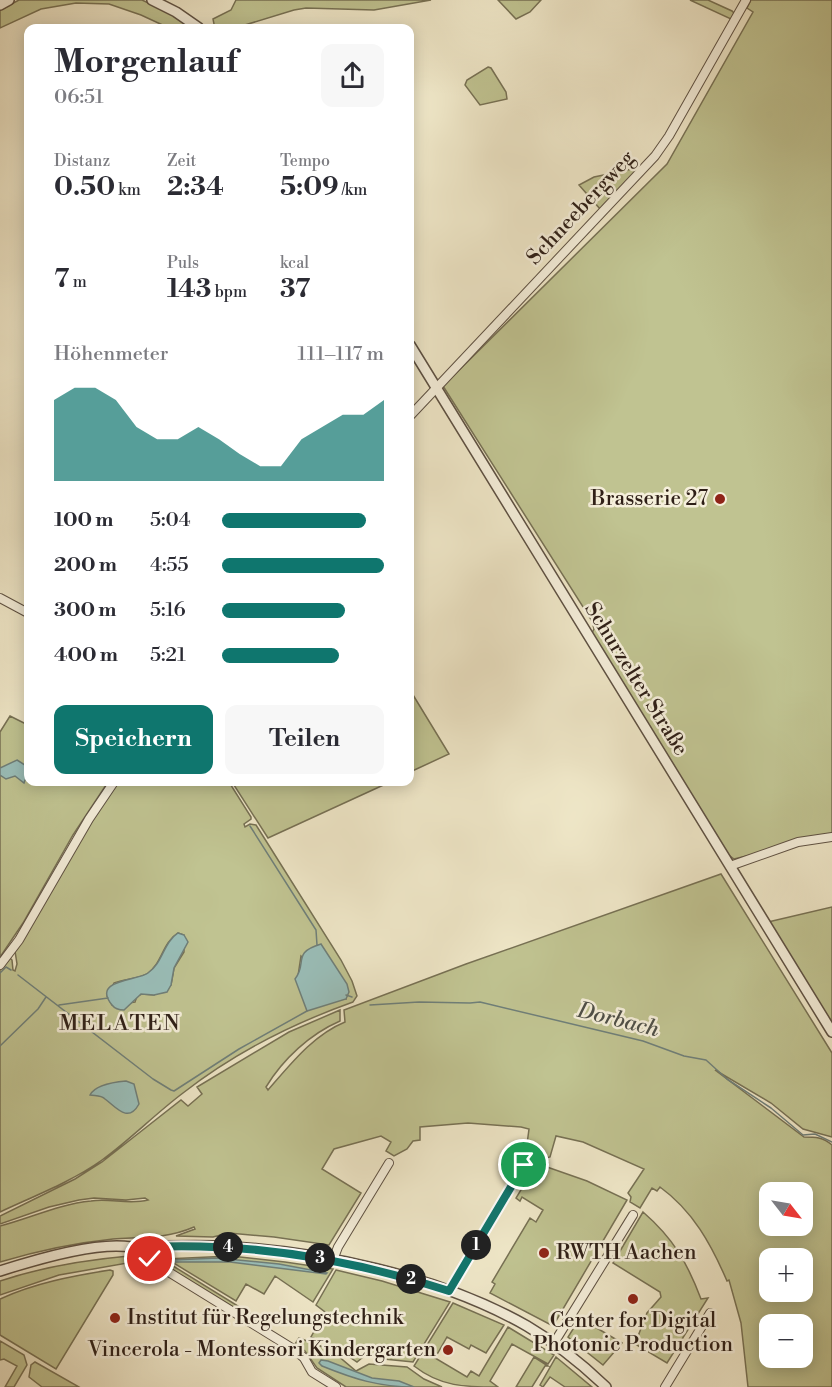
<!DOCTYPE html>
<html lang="de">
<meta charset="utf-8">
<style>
body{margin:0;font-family:"Libre Bodoni",serif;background:#f7f7f7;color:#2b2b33;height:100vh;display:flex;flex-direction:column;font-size:22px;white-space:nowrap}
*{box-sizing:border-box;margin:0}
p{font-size:20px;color:#7c7c81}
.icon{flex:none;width:33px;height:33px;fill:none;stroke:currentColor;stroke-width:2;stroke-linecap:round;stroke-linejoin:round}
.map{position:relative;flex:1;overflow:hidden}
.details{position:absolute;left:24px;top:24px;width:390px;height:762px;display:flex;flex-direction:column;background:#fff;border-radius:12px;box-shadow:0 3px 15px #0003}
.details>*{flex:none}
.needle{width:39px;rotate:121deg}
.controls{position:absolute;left:759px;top:1182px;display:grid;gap:12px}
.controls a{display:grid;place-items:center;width:54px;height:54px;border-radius:12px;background:#fff;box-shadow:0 3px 15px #0003;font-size:30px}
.pin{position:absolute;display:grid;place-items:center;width:51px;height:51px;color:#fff;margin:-26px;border:3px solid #fff;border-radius:50%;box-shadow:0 2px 6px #0007}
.km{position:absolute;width:30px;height:30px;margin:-15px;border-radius:50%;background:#222;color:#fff;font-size:16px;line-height:30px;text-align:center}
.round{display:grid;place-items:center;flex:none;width:63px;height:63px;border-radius:12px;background:#f7f7f7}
.overview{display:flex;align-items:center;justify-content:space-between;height:102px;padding:0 30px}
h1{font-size:33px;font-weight:700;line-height:45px}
.metrics{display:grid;grid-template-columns:repeat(3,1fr);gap:9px;height:102px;padding:6px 30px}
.metrics div{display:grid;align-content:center}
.metrics b{font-size:26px;font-weight:700}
.metrics small{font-size:16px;font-weight:400}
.metrics p{font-size:16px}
.chart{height:168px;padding:12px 30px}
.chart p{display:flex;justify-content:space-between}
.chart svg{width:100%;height:108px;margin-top:6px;fill:#0f766e;opacity:.7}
.cta{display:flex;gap:12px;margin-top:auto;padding:12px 30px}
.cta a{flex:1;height:69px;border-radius:12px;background:#0f766e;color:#fff;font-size:24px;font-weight:700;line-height:69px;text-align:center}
.cta a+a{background:#f7f7f7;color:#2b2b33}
ul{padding:0 30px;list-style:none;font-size:20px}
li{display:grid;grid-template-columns:96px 72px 1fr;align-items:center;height:45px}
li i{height:15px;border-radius:8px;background:#0f766e}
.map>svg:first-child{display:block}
.green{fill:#c0c391;stroke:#777154;stroke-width:1.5;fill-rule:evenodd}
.water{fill:#9abfba;stroke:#6f7f79;stroke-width:1.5}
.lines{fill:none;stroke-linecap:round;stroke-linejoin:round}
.stream{stroke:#6f7f79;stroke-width:1.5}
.minor-casing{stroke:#5e5143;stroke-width:10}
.tertiary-casing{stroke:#5e5143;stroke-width:12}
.minor{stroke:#f5efdb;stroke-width:8}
.tertiary{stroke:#f5efdb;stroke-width:9}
.route-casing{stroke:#fff;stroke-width:12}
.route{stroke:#0f766e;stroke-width:8}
.poi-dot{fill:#8f2418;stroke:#f5efdb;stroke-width:2}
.labels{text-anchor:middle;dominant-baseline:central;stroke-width:5;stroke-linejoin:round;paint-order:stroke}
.street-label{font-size:21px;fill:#2e1f17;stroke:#f5efdb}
.poi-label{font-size:21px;fill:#2e1f17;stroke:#f5efdb;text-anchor:end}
.water-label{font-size:22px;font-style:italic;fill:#4e4f48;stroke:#f5efdb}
.neighbourhood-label{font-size:22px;letter-spacing:1.5px;fill:#2e1f17;stroke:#f5efdb}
</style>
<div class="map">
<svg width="832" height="1387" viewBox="0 0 832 1387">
<rect width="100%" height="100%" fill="#efe7c8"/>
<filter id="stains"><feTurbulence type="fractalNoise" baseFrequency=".00333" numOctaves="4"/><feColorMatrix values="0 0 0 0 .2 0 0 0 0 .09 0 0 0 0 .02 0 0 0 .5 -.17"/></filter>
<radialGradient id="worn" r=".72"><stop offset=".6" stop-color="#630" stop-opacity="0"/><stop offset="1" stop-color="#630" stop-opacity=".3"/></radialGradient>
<path class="green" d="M 19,0 L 142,0 L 170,13 L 193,28 L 169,28 L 141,15 L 109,4 L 76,3 L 41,9 L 0,28 L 0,10 Z
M 236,0 L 431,0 L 374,10 L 306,8 L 294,10 L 235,28 L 209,28 L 214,24 L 213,19 L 231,10 Z
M 498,0 L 541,0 L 530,12 L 516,19 Z
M 690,0 L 708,0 L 732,11 L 734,13 L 733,20 Z
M 751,0 L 832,0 L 832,835 L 734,859 L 726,853 L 591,635 L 594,629 L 592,621 L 443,386 L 667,164 L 753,12 L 747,8 Z
M 488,67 L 491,68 L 506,92 L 507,99 L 480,105 L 465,85 L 467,80 Z
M 637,168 L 638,169 L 601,210 L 579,185 L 594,177 Z
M 410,690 L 449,754 L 410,772 Z
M 10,716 L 28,725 L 28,782 L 108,782 L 73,835 L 23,923 L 0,957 L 0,732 Z
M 118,782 L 229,782 L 251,817 L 251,819 L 244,824 L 245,827 L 250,824 L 256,825 L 268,844 L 341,960 L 352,981 L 357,996 L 353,1002 C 294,1023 233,1054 183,1093 C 155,1114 131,1139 102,1160 C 71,1182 34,1196 0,1212 L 0,970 L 10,958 L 12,960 L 13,970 L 15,971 L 17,964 L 15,951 L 91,823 ZM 178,933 L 184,935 L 184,952 L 174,968 L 171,985 L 154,995 L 142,994 L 137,996 L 135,1002 L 112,1005 L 107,996 L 114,983 C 124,979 138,979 147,974 C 162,964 162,943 178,933 ZM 301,956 L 347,993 L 346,999 L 298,976 Z
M 232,782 L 390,782 L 268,838 Z
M 721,874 L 832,1053 L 832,1137 L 803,1129 L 771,1103 L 715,1070 L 804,1137 C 815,1137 823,1137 832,1145 L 832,1387 L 748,1387 L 741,1323 L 729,1280 L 727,1281 C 711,1244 693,1211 660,1187 L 657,1191 L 652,1188 L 640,1208 L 630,1202 L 631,1197 L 628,1193 L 644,1169 L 583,1142 L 556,1136 L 550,1157 L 538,1160 L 522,1151 L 527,1144 L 529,1129 L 521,1127 L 468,1123 L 420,1127 L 420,1140 L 413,1141 L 407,1149 L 394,1156 L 386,1151 L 391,1142 L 381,1136 L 334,1149 L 322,1169 L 361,1193 L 329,1245 L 274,1237 L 229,1233 L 213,1237 L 176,1236 L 195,1229 L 194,1227 C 166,1239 143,1237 113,1239 C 74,1243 37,1251 0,1262 L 0,1226 C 31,1218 59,1204 91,1201 C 110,1198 129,1205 148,1200 L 145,1198 L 126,1200 L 94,1198 L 79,1200 L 49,1207 L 0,1224 L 0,1216 L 75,1179 L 102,1162 L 181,1100 L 188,1106 L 202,1094 L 197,1087 L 289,1032 L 340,1010 L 340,1021 C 310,1034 283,1059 266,1087 L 268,1090 C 290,1065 313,1035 345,1022 L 344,1010 L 466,964 ZM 802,1192 L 802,1226 L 770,1226 L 770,1192 ZM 802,1258 L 802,1292 L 770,1292 L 770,1258 ZM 802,1324 L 802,1358 L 770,1358 L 770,1324 Z
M 832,907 L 832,1023 L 768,922 Z
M 548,1163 L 547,1167 L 587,1181 L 627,1200 L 553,1326 L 490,1293 L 495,1284 L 492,1282 L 530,1218 L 536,1222 L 543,1210 L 522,1197 L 520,1201 L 516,1198 L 536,1165 Z
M 643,1212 C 673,1238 687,1262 701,1299 L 708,1298 L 667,1363 L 635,1344 L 647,1313 L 661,1297 L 660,1292 L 613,1263 Z
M 129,1256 L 139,1261 L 59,1275 L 0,1295 L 0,1281 C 42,1267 84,1260 129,1256 Z
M 231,1256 L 285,1262 L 333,1269 L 313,1302 L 275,1276 L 264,1294 L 246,1284 L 236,1301 L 167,1259 Z
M 165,1261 L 254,1316 L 254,1320 L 163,1265 Z
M 110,1270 L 113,1271 L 113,1275 L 56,1369 L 0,1335 L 0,1299 C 35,1283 72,1276 110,1270 Z
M 336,1270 L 382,1281 L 450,1302 L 413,1362 L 374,1358 L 369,1352 L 357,1362 L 333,1346 L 311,1337 L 325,1312 L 316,1305 Z
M 453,1303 L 504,1325 L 486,1353 L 471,1345 L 469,1349 L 447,1337 L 435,1358 L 467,1377 L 471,1371 L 479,1376 L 508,1327 L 554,1355 L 548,1364 L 512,1344 L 490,1381 L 498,1387 C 465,1387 441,1387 414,1366 Z
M 580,1318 L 622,1343 L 603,1365 L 568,1337 Z
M 299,1338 L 331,1350 L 356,1371 L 369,1364 L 407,1367 L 424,1379 L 442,1387 L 346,1387 L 317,1368 L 305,1351 L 295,1344 Z
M 0,1341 L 24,1355 L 27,1365 L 14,1387 L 5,1387 L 17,1366 L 4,1359 L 0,1360 Z
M 534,1357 L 548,1366 L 545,1366 L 532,1387 L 516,1387 Z
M 556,1357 L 592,1387 L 565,1387 L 550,1377 L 543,1387 L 540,1385 Z
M 35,1362 L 79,1387 L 42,1387 L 29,1377 L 31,1365 Z"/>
<path class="water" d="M 17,760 L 28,767 L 28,779 L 25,780 L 24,783 L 15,776 L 6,779 L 0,775 L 0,768 Z
M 178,933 L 184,935 L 188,942 L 174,968 L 171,985 L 167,992 L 154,995 L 141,994 L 124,1010 C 119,1010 115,1009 112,1005 C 91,979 138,981 148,973 C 163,963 163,943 178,933 Z
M 321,944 L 347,984 L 349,992 L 346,999 L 307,1011 L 295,979 C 308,963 291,953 321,944 Z
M 126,1081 L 134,1084 L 139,1104 C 128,1124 116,1107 105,1099 C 101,1095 96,1096 90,1095 C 95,1085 115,1082 126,1081 Z
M 217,1258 L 279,1264 L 327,1273 L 326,1274 L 230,1262 L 175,1262 L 173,1260 Z
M 321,1360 L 328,1361 L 372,1378 L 399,1381 L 414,1387 C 379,1387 354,1379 322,1366 L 319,1363 Z"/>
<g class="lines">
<path class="stream" d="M 250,826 L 316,930 L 317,945
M 0,973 L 6,967 L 11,970
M 18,975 L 153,1079 L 171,1090 L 174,1091 L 239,1049 L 307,1011
M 346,995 L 352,997
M 59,1005 L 108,998
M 370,1005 L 419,1002 L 470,1003 L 480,1002 L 643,1041 L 684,1056 L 706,1060 L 727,1079 L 771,1108 L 803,1135 L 815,1134 L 832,1142
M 0,1046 L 38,1009 L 46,997"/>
<g class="minor-casing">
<path id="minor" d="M 410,416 L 655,156 L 669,136 L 746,0
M 0,598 L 28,613
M 730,866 L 798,842 L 832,837
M 0,965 L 19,940 L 89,819 L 114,782
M 147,1247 L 148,1255 L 154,1263 L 295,1350 L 304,1358 L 312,1372 L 336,1387
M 333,1260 L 338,1247 L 389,1163
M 449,1291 L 524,1165
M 554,1343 L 633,1215
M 665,1387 L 710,1313"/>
</g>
<g class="tertiary-casing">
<path id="tertiary" d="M 152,0 L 176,12 L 199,28
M 0,5 L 9,0
M 410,345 L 832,1032
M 0,1271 C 34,1260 96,1241 131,1247 C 160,1246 189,1245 217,1246 C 320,1251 437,1275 527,1326 C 556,1343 582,1364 606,1387"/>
</g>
<use href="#minor" class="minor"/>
<use href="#tertiary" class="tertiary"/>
</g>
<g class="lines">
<g class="route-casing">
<path id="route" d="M 150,1259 L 147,1247 C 251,1242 350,1259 449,1291 L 524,1165"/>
</g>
<use href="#route" class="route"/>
</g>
<g class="poi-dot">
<circle cx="720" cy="499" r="6"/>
<circle cx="544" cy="1253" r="6"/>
<circle cx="633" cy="1299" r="6"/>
<circle cx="115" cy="1318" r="6"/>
<circle cx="448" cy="1350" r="6"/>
</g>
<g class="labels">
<g class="street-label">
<text transform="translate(581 208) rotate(-47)">Schneebergweg</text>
<text transform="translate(636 679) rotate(58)">Schurzelter Straße</text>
</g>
<g class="poi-label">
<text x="708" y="499">Brasserie 27</text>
<text x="556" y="1253" text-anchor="start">RWTH Aachen</text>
<text x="127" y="1318" text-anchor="start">Institut für Regelungstechnik</text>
<text x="633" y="1321" text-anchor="middle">Center for Digital<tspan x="633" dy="24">Photonic Production</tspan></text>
<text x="436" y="1350">Vincerola - Montessori Kindergarten</text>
</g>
<g class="water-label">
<text transform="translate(618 1020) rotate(14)">Dorbach</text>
</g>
<g class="neighbourhood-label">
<text x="120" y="1023">MELATEN</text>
</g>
</g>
<rect width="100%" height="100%" filter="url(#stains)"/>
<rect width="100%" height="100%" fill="url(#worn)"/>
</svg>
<div class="controls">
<a><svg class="needle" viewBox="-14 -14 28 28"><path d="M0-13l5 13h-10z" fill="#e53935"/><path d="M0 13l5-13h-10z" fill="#7c7c81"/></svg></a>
<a>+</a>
<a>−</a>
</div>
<div class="pin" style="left:524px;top:1165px;background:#1e9e55"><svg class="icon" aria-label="arrive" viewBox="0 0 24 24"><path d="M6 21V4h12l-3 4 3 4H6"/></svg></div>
<div class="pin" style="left:150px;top:1259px;background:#d93025"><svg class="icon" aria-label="check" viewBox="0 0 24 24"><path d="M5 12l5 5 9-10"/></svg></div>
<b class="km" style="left:476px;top:1245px">1</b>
<b class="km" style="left:411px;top:1279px">2</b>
<b class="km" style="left:320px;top:1258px">3</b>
<b class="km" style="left:228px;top:1247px">4</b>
<section class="details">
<div class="overview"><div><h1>Morgenlauf</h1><p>06:51</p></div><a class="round"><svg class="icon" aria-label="share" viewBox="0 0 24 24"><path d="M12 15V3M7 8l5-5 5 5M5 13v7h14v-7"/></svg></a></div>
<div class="metrics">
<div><p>Distanz</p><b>0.50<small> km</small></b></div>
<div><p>Zeit</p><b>2:34</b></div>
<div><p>Tempo</p><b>5:09<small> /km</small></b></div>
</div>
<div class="metrics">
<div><b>7<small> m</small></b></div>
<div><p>Puls</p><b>143<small> bpm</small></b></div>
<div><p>kcal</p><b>37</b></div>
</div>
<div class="chart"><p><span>Höhenmeter</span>111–117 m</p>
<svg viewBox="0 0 160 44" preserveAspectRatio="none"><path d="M0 44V11L10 6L20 6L30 11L40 22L50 27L60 27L70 22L80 27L90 33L100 38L110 38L120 27L130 22L140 17L150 17L160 11V44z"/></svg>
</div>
<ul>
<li><b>100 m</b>5:04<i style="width:89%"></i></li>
<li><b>200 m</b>4:55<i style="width:100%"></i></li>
<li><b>300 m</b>5:16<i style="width:76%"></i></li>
<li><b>400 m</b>5:21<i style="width:72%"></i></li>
</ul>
<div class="cta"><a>Speichern</a><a>Teilen</a></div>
</section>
</div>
